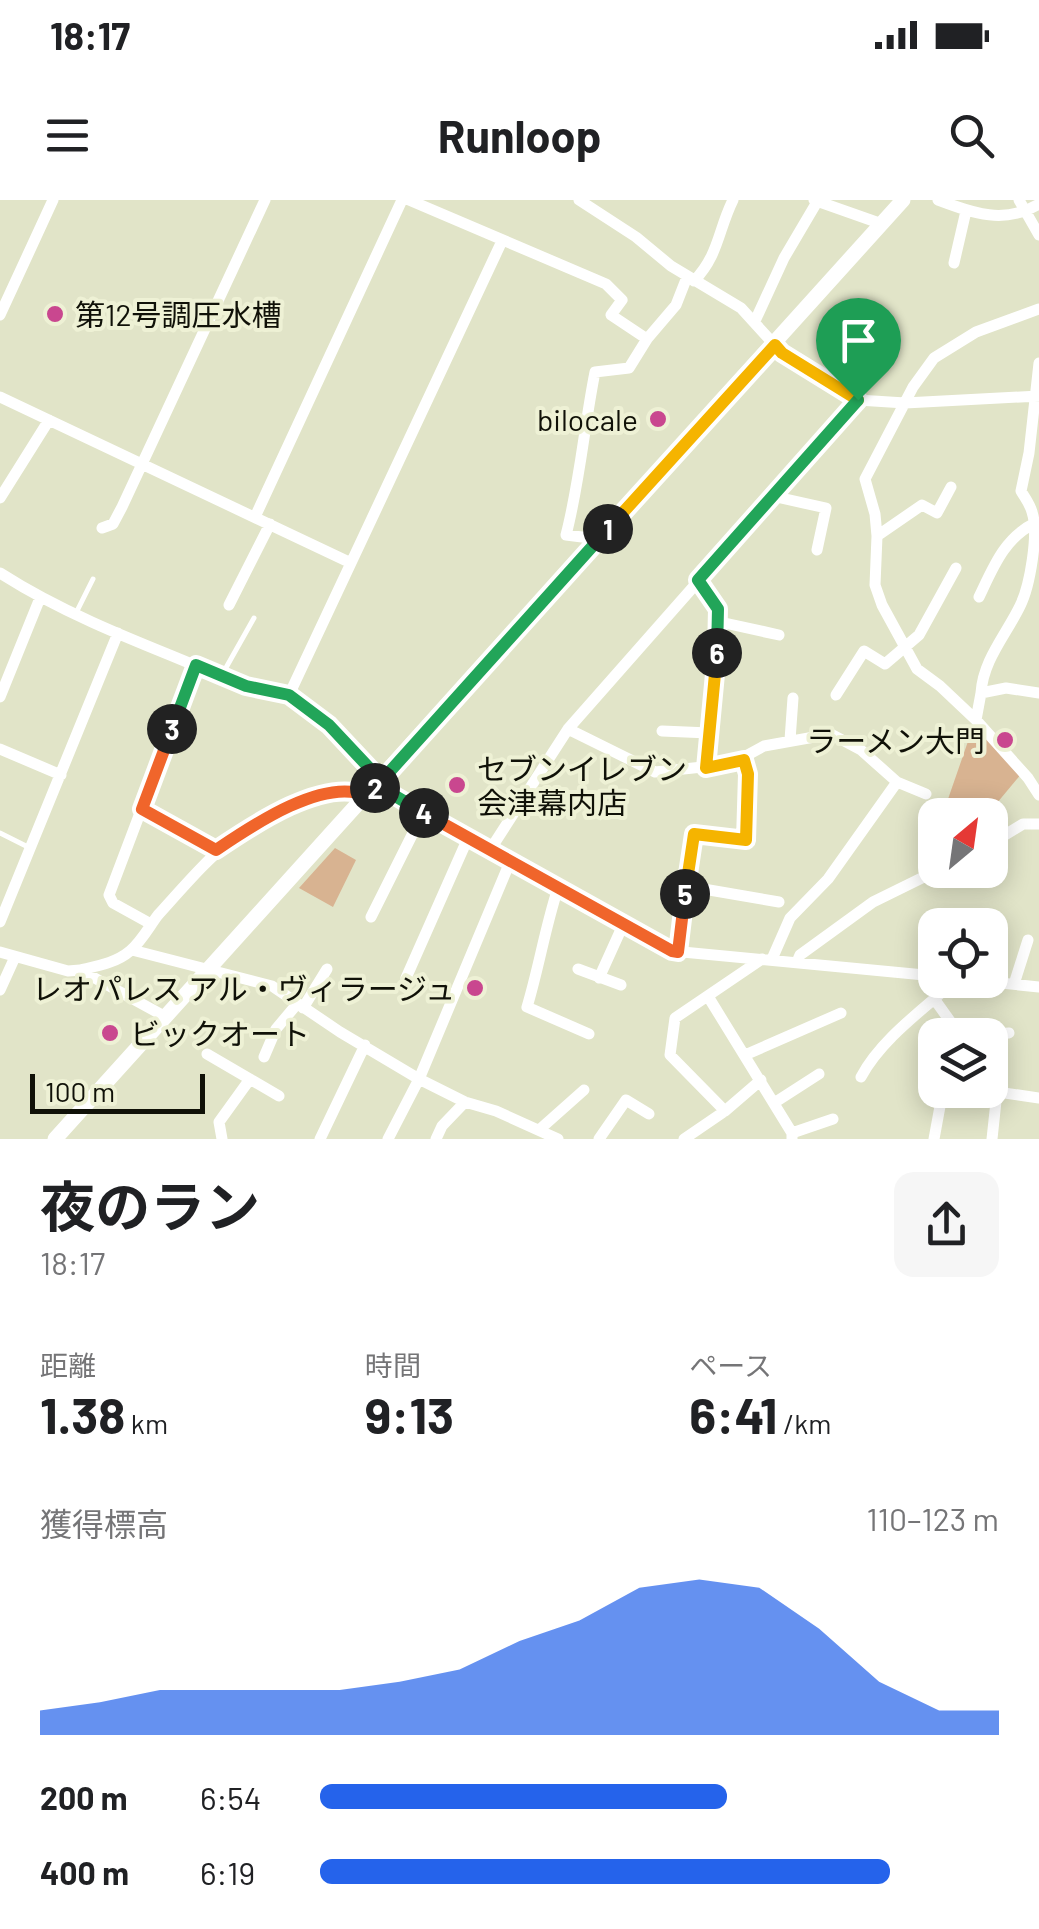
<!DOCTYPE html>
<html lang="ja">
<meta charset="utf-8">
<style>
body{margin:0;font-family:Barlow,"Noto Sans JP",sans-serif;background:#f6f6f6;color:#202124;height:100vh;display:flex;flex-direction:column;font-size:38px;white-space:nowrap}
*{box-sizing:border-box;margin:0}
p{font-size:32px;color:#757577}
.icon{flex:none;width:55px;height:55px;fill:none;stroke:currentColor;stroke-width:2;stroke-linecap:round;stroke-linejoin:round}
.map{position:relative;height:939px;overflow:hidden}
.panel{display:flex;flex-direction:column;background:#fff;flex:1}
.panel>*{flex:none}
.needle{width:65px;rotate:29deg}
.controls{position:absolute;left:918px;top:598px;display:grid;gap:20px}
.controls a{display:grid;place-items:center;width:90px;height:90px;border-radius:20px;background:#fff;box-shadow:0 5px 25px #0003;font-size:50px}
.scale{position:absolute;left:30px;bottom:25px;width:175px;box-sizing:border-box;padding-left:10px;border:5px solid #101108;border-top:0;font-size:28px;line-height:35px;white-space:nowrap;color:#101108;-webkit-text-stroke:8px #eef1d5;paint-order:stroke}
.pin{position:absolute;display:grid;place-items:center;width:85px;height:85px;color:#fff;margin:-102px -42px;border-radius:50% 50% 50% 0;rotate:-45deg;box-shadow:0 0 10px #0007}
.pin .icon{rotate:45deg}
.km{position:absolute;width:50px;height:50px;margin:-25px;border-radius:50%;background:#222;color:#fff;font-size:28px;line-height:50px;text-align:center}
.round{display:grid;place-items:center;flex:none;width:105px;height:105px;border-radius:20px;background:#f6f6f6}
.headline{display:flex;align-items:center;justify-content:space-between;height:170px;padding:0 40px}
h1{font-size:55px;font-weight:700;line-height:75px}
.figures{display:grid;grid-template-columns:repeat(3,1fr);gap:15px;height:170px;padding:10px 40px}
.figures div{display:grid;align-content:center}
.figures b{font-size:50px;font-weight:700}
.figures small{font-size:28px;font-weight:400}
.figures p{font-size:28px}
.chart{height:280px;padding:20px 40px}
.chart p{display:flex;justify-content:space-between}
.chart svg{width:100%;height:180px;margin-top:10px;fill:#2563eb;opacity:.7}
ul{padding:0 40px;list-style:none;font-size:32px}
li{display:grid;grid-template-columns:160px 120px 1fr;align-items:center;height:75px}
li i{height:25px;border-radius:12px;background:#2563eb}
.status{display:flex;justify-content:space-between;align-items:center;height:70px;padding:0 50px;background:#fff;direction:ltr}
.status svg{height:28px;fill:currentColor}
header{display:flex;justify-content:space-between;align-items:center;height:130px;padding:0 40px;background:#fff;font-size:45px;font-weight:700}
.map>svg:first-child{display:block}
.green{fill:#d8b391}
.lines{fill:none;stroke-linecap:round;stroke-linejoin:round}
.lane{stroke:#fff;stroke-width:5}
.street{stroke:#fff;stroke-width:11}
.secondary{stroke:#fff;stroke-width:15}
.split-1-casing{stroke:#fff;stroke-width:20}
.split-2-casing{stroke:#fff;stroke-width:20}
.split-3-casing{stroke:#fff;stroke-width:20}
.split-4-casing{stroke:#fff;stroke-width:20}
.split-5-casing{stroke:#fff;stroke-width:20}
.split-6-casing{stroke:#fff;stroke-width:20}
.split-7-casing{stroke:#fff;stroke-width:20}
.split-1{stroke:#f5b400;stroke-width:12}
.split-2{stroke:#22a559;stroke-width:12}
.split-3{stroke:#f0652b;stroke-width:12}
.split-4{stroke:#22a559;stroke-width:12}
.split-5{stroke:#f0652b;stroke-width:12}
.split-6{stroke:#f5b400;stroke-width:12}
.split-7{stroke:#22a559;stroke-width:12}
.poi-dot{fill:#c9478f;stroke:#eef1d5;stroke-width:4}
.labels{text-anchor:middle;dominant-baseline:central;stroke-width:8;stroke-linejoin:round;paint-order:stroke}
.poi-label{font-size:30px;fill:#101108;stroke:#eef1d5;text-anchor:start}
</style>
<div class="status"><b>18:17</b><svg viewBox="0 0 49 12"><path d="M0 12V9h3v3zM5 12V6h3v6zM10 12V3h3v9zM15 12V0h3v12zM26 1h20v11H26zM47 4h2v5h-2z"/></svg></div>
<header><svg class="icon" aria-label="menu" viewBox="0 0 24 24"><path d="M4 6h16M4 12h16M4 18h16"/></svg>Runloop<svg class="icon" aria-label="search" viewBox="0 0 24 24"><circle cx="10" cy="10" r="6"/><path d="M15 15l6 6"/></svg></header>
<div class="map">
<svg width="1039" height="939" viewBox="0 0 1039 939">
<rect width="100%" height="100%" fill="#e1e4c8"/>
<path class="green" d="M 974,524 L 1022,573 L 987,615 L 968,615 L 947,602 Z
M 335,648 L 356,660 L 333,707 L 299,688 Z"/>
<g class="lines">
<path class="lane" d="M 77,411 L 93,379
M 223,473 L 254,418
M 0,633 L 28,647"/>
<path class="street" d="M 409,0 L 606,84 L 622,100 L 611,115 L 647,139
M 579,0 L 636,37 L 671,66 L 741,108 L 782,153 L 858,200 L 905,203 L 1039,196
M 814,0 L 882,24
M 938,0 C 973,13 1004,25 1039,4
M 1019,0 L 1039,35
M 954,63 L 966,11
M 694,81 C 719,55 718,30 733,0
M 1039,109 L 976,132 L 934,158 L 913,187 L 865,279 L 875,314 L 877,336 L 875,385 L 882,405 L 917,469 L 940,486 L 976,520 L 1028,578 L 1039,595
M 0,115 L 53,0
M 755,121 L 784,58 L 817,2
M 0,197 L 351,363 L 289,495
M 772,296 L 826,308 L 817,350
M 0,298 L 49,220
M 255,317 L 402,0
M 102,328 L 113,324 L 122,307 L 265,0
M 877,336 L 922,305 L 937,313 L 951,287
M 598,339 L 566,335 C 580,281 584,227 595,172 L 629,168 L 647,139 L 676,105 L 687,77
M 351,363 L 502,41
M 0,373 C 70,418 151,447 229,479 C 248,486 278,489 294,499 C 331,522 360,556 385,590 L 672,751 L 935,776
M 699,380 L 718,409 L 720,422 L 706,567
M 979,397 C 993,368 1004,338 1035,323
M 229,405 L 270,324
M 720,422 L 779,435
M 981,493 C 983,460 1006,435 1020,406 C 1030,386 1039,333 1032,312 C 1030,304 1025,298 1021,291 L 1029,253 L 1039,163
M 836,495 L 864,451 L 885,464 L 919,435 L 956,368
M 0,497 L 40,398
M 976,520 L 981,493 L 1006,488 L 1039,493
M 568,529 L 655,572 L 731,564 L 764,546 L 831,534 L 861,550 L 897,582
M 662,531 L 709,533
M 790,540 L 793,498
M 0,549 L 61,575
M 141,609 L 216,650
M 990,644 L 1023,624 L 1039,624
M 490,650 L 568,529 L 858,200
M 686,686 L 779,702
M 558,688 C 545,728 539,767 527,807 L 589,834
M 371,717 L 423,613
M 0,722 L 118,433
M 151,724 L 113,703 L 109,695 L 196,465
M 132,750 L 272,786 L 340,832 L 419,879 L 465,902 L 496,911 L 558,939
M 0,752 L 68,771 L 80,770 L 166,817
M 679,752 L 694,634 L 746,640 L 748,574 L 744,560
M 772,759 L 790,718 L 828,679 L 897,582 L 926,594
M 797,762 L 800,755 L 873,702 L 938,670
M 578,769 L 621,785
M 80,770 C 97,766 116,763 130,751 C 141,742 149,727 158,715 C 206,662 241,617 315,598 C 333,594 350,588 367,596
M 406,778 L 468,638
M 599,778 L 623,725
M 971,780 L 1039,787
M 1014,784 L 1028,740
M 0,790 L 15,757
M 709,798 L 792,933 L 792,939
M 935,800 L 960,835
M 303,808 L 327,769
M 979,835 L 1009,833
M 207,854 L 279,896
M 745,855 L 841,813
M 264,857 L 276,829 L 297,804
M 861,877 C 881,839 924,809 956,780
M 984,890 L 1039,898
M 774,903 L 819,874
M 725,911 L 670,855 L 675,818 L 762,759
M 539,930 L 584,890
M 792,933 L 833,919
M 222,939 L 219,922 L 250,879
M 320,939 L 365,845
M 388,939 L 419,879 L 510,662
M 436,939 L 442,926 L 465,902
M 599,939 L 626,900 L 649,914
M 684,939 L 725,911 L 761,880
M 934,939 L 943,890
M 992,939 L 997,892"/>
<path class="secondary" d="M 55,939 L 903,0"/>
</g>
<g class="lines">
<g class="split-1-casing">
<path id="split-1" d="M 608,329 L 775,145 L 782,153 L 858,200"/>
</g>
<g class="split-2-casing">
<path id="split-2" d="M 375,588 L 608,329"/>
</g>
<g class="split-3-casing">
<path id="split-3" d="M 172,529 L 142,609 L 216,650 C 250,627 324,576 367,596 L 375,588"/>
</g>
<g class="split-4-casing">
<path id="split-4" d="M 172,529 L 196,465 L 246,486 L 289,495 L 329,525 L 374,573 L 385,590 L 424,613"/>
</g>
<g class="split-5-casing">
<path id="split-5" d="M 424,613 L 672,751 L 678,752 L 685,694"/>
</g>
<g class="split-6-casing">
<path id="split-6" d="M 685,694 L 694,634 L 746,640 L 748,574 L 744,560 L 706,568 L 717,453"/>
</g>
<g class="split-7-casing">
<path id="split-7" d="M 717,453 L 718,409 L 698,380 L 858,200"/>
</g>
<use href="#split-1" class="split-1"/>
<use href="#split-2" class="split-2"/>
<use href="#split-3" class="split-3"/>
<use href="#split-4" class="split-4"/>
<use href="#split-5" class="split-5"/>
<use href="#split-6" class="split-6"/>
<use href="#split-7" class="split-7"/>
</g>
<g class="poi-dot">
<circle cx="55" cy="114" r="10"/>
<circle cx="658" cy="219" r="10"/>
<circle cx="1005" cy="540" r="10"/>
<circle cx="457" cy="585" r="10"/>
<circle cx="475" cy="788" r="10"/>
<circle cx="110" cy="833" r="10"/>
</g>
<g class="labels">
<g class="poi-label">
<text x="75" y="114">第12号調圧水槽</text>
<text x="638" y="219" text-anchor="end">bilocale</text>
<text x="985" y="540" text-anchor="end">ラーメン大門</text>
<text x="477" y="568">セブンイレブン<tspan x="477" dy="34">会津幕内店</tspan></text>
<text x="455" y="788" text-anchor="end">レオパレス アル・ヴィラージュ</text>
<text x="130" y="833">ビックオート</text>
</g>
</g>
</svg>
<div class="controls">
<a><svg class="needle" viewBox="-14 -14 28 28"><path d="M0-13l5 13h-10z" fill="#e53935"/><path d="M0 13l5-13h-10z" fill="#757577"/></svg></a>
<a><svg class="icon" aria-label="locate" viewBox="0 0 24 24"><circle cx="12" cy="12" r="6"/><path d="M12 2v4M12 18v4M2 12h4M18 12h4"/></svg></a>
<a><svg class="icon" aria-label="layers" viewBox="0 0 24 24"><path d="M12 4l9 5-9 5-9-5zM3 14l9 5 9-5"/></svg></a>
</div>
<div class="scale">100 m</div>
<div class="pin" style="left:858px;top:200px;background:#1e9e55"><svg class="icon" aria-label="arrive" viewBox="0 0 24 24"><path d="M6 21V4h12l-3 4 3 4H6"/></svg></div>
<b class="km" style="left:608px;top:329px">1</b>
<b class="km" style="left:375px;top:588px">2</b>
<b class="km" style="left:172px;top:529px">3</b>
<b class="km" style="left:424px;top:613px">4</b>
<b class="km" style="left:685px;top:694px">5</b>
<b class="km" style="left:717px;top:453px">6</b>
</div>
<section class="panel">
<div class="headline"><div><h1>夜のラン</h1><p>18:17</p></div><a class="round"><svg class="icon" aria-label="share" viewBox="0 0 24 24"><path d="M12 15V3M7 8l5-5 5 5M5 13v7h14v-7"/></svg></a></div>
<div class="figures">
<div><p>距離</p><b>1.38<small> km</small></b></div>
<div><p>時間</p><b>9:13</b></div>
<div><p>ペース</p><b>6:41<small> /km</small></b></div>
</div>
<div class="chart"><p><span>獲得標高</span>110–123 m</p>
<svg viewBox="0 0 160 44" preserveAspectRatio="none"><path d="M0 44V38L10 36L20 33L30 33L40 33L50 33L60 31L70 28L80 21L90 16L100 8L110 6L120 8L130 18L140 31L150 38L160 38V44z"/></svg>
</div>
<ul>
<li><b>200 m</b>6:54<i style="width:60%"></i></li>
<li><b>400 m</b>6:19<i style="width:84%"></i></li>
</ul>
</section>
